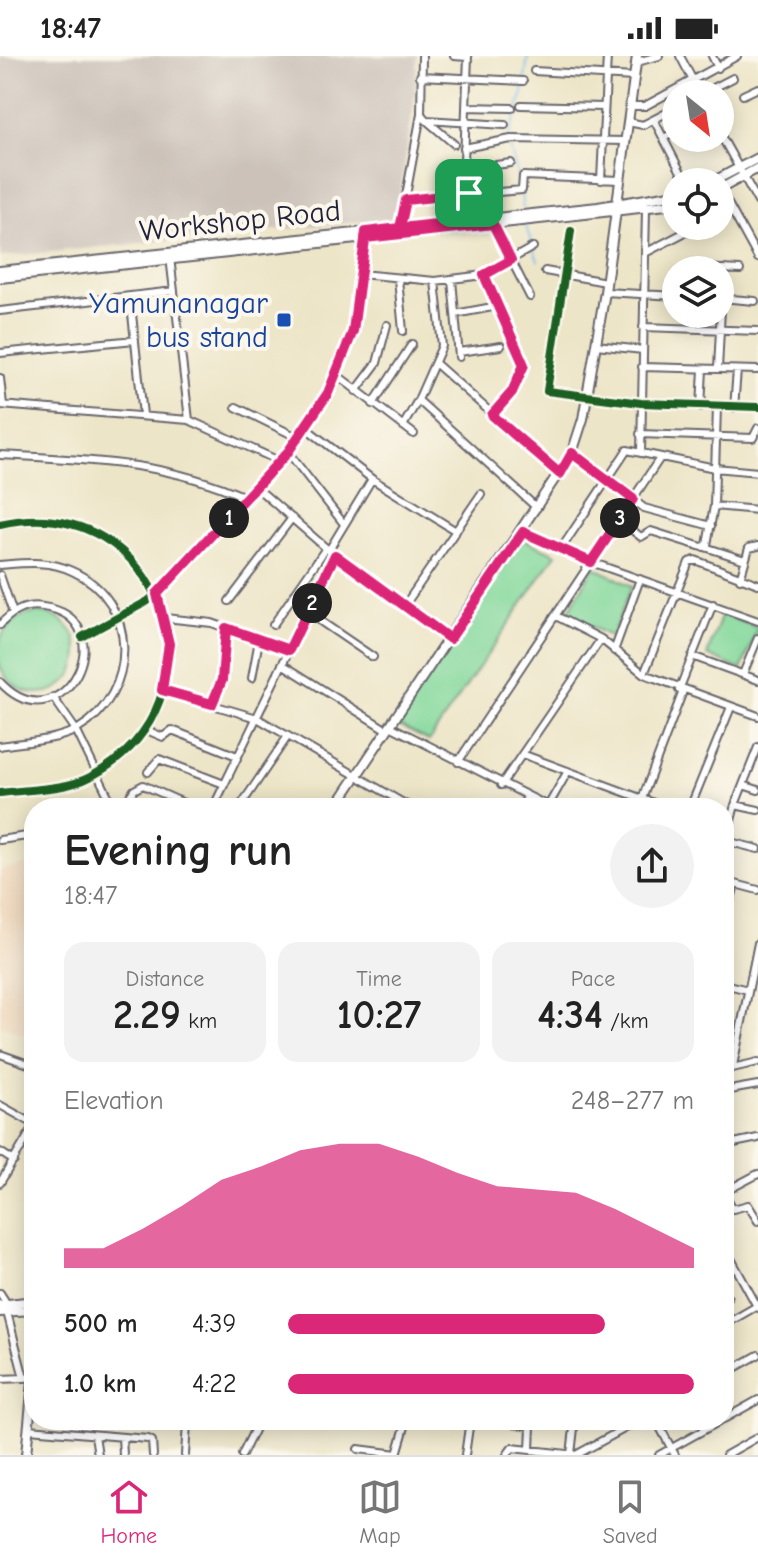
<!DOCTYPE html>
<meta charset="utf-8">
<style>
body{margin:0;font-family:"Comic Neue",sans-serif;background:#f2f2f2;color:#222;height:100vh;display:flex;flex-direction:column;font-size:30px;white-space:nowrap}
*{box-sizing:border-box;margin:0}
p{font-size:26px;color:#767676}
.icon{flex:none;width:44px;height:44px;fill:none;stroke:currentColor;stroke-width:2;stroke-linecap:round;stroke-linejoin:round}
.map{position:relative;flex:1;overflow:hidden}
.panel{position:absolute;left:24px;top:742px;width:710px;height:632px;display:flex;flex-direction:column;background:#fff;border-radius:32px;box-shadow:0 4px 20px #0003}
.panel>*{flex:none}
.needle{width:52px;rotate:150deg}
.fabs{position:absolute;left:662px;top:24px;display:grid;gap:16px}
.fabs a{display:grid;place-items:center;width:72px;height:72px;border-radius:50%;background:#fff;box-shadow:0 4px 20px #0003;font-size:40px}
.pin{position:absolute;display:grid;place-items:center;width:68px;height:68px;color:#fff;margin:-34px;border-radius:16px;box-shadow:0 4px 12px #0006}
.km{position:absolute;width:40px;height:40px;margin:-20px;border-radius:50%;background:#222;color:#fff;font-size:22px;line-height:40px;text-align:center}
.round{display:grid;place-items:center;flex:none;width:84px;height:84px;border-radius:42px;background:#f2f2f2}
.head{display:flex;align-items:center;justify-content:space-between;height:136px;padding:0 40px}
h1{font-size:44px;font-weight:600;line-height:60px}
.stats{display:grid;grid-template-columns:repeat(3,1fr);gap:12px;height:136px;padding:8px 40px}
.stats div{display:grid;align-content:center;border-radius:20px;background:#f2f2f2;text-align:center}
.stats b{font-size:40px;font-weight:600}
.stats small{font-size:22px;font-weight:400}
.stats p{font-size:22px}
.chart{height:224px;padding:16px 40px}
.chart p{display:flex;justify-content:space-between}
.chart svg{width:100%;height:144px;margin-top:8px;fill:#db2777;opacity:.7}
ul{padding:0 40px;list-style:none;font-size:26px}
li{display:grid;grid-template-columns:128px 96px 1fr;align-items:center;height:60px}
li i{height:20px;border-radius:10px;background:#db2777}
.status{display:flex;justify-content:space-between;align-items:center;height:56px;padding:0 40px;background:#fff;direction:ltr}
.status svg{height:22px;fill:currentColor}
.tab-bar{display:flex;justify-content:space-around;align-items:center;height:112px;border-top:2px solid #e0e0e0;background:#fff;font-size:22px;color:#767676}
.tab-bar a{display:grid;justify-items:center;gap:4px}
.tab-bar .on{color:#db2777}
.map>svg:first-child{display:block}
.built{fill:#eed7bb}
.industrial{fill:#ccc2b9}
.green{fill:#83d89b;stroke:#527d6b;stroke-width:2}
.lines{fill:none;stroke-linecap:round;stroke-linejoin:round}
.stream{stroke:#72b7e8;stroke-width:2}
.minor-casing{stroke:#69666c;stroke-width:10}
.major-casing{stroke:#69666c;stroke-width:12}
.minor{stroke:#fff;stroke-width:6}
.major{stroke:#fff;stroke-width:8}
.cycleway-casing{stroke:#fbf7ec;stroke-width:13}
.cycleway{stroke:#1b5e20;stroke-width:8}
.route-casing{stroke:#fff;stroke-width:16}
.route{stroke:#db2777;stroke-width:10}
.transit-dot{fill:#1a4fb4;stroke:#fbf7ec;stroke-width:3}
.labels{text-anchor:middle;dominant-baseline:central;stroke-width:8;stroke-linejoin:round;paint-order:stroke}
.street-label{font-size:30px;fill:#22223b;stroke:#fbf7ec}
.transit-label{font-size:30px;fill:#164399;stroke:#fbf7ec;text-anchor:end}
</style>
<div class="status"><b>18:47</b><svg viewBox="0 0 49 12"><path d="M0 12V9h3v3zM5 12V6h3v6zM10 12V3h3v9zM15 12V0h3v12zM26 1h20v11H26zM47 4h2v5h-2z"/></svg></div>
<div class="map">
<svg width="758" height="1399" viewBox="0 0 758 1399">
<rect width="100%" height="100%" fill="#fbf7ec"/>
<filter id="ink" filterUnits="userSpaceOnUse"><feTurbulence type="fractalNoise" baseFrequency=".0125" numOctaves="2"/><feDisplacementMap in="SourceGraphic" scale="16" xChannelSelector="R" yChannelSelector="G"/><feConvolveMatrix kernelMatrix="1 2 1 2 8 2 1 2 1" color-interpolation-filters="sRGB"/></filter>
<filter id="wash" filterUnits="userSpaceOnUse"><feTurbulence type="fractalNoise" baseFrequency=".006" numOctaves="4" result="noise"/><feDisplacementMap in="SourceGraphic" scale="32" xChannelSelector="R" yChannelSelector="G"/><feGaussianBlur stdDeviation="1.8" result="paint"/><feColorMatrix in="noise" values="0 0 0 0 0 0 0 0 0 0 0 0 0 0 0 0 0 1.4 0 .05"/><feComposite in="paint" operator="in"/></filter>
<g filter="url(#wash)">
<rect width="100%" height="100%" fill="#ede5c7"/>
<path class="built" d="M 34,807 L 34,982 L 0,969 L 0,814 Z"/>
<path class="industrial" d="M 0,0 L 417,0 L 414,46 L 396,162 L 0,201 Z"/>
<path class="green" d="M 522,483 L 556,498 L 429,685 L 395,668 Z
M 594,511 L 632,530 L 611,581 L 567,558 Z
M-2 597a40 40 0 1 1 80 0a40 40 0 1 1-80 0Z
M 722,558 L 758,572 L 741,614 L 707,599 Z"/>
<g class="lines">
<path class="stream" d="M 509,80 L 523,37 L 528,0
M 509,86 L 520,131
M 521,137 L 523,152
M 526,171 L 538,205"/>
</g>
</g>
<g filter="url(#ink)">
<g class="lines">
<g class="minor-casing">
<path id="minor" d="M 454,0 L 468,1
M 468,0 L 464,105 L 472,164
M 680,0 L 700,38
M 712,0 L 718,12
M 637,6 L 659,0
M 534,15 L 634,21
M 420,20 L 523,25
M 702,38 L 733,22
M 743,39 L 758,32
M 521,49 L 604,51
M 630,50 L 645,50 L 737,0
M 466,51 L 512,52
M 421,58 L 426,64 L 505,69
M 426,64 L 454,88
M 654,64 L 686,126
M 628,66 L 643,69 L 676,52
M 720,78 L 758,146
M 664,82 L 676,75
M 464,92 L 511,83 L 625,85
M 442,116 L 511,107
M 601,124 L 607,0
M 720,133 L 758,202
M 406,144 L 522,134 L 523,120 L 620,124
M 493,168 L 530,241
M 400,172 L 421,58 L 422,0
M 571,175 L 547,335 L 641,347 L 758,351
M 645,197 L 697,170
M 170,201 L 189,364
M 702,212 L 740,214
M 545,215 L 606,226
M 360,218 L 435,225 L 484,219 L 533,191
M 484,219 L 524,309 L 512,336 L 492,359
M 398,223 L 403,275
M 452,224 L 459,301
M 435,225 L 442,290 L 418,344 L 537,452
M 605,236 L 676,240
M 130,240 L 143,359
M 720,242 L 755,245
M 0,255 L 174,235
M 455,258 L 498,250
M 643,271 L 758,275
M 596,289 L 643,294
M 459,296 L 501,290
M 0,297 L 135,284
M 435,307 L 560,418
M 642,311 L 758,314
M 718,313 L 723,213
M 337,319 L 414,378
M 0,322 L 3,349
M 356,335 L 377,307 L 387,269
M 373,348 L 412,288
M 0,349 L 189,364 L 279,405
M 236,351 L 299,382
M 701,351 L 703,313
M 734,352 L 737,314
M 403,370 L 418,344
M 306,372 L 372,423 L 456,475
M 640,378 L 753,382 L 758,372
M 288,396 L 344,468
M 572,397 L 644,452 L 711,470
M 641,397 L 646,153
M 0,399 C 88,404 165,405 247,442
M 257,432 L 326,492 L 450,583
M 714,450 L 758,454
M 619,464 L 641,481 L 651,475 L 702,491 L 707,489 L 714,450 L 717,351
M 0,468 C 163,432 234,645 90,721 C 66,734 28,733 0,737
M 523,476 L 591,506 L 758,565
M 705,491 L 745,504
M 561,493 L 627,394 L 715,412 L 758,416
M 329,494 L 372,423
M 0,509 C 25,507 49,504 72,515 C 140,545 139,637 78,673 C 56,685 24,686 0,690
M 0,519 L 13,557
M 740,523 L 749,492 L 758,490
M 229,545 L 292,462
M 405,549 L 481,438
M 307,556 L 373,601
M 556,560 L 601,583 L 644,618 L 758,660
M 165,562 L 212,567 L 289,594
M 0,569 C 11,556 26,548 43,551 C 128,562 63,694 0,626
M 273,569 L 326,492
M 82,581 L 148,545 L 168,528 C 235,455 317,383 350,286 C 361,253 361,213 366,178
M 614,595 L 640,523
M 692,600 L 758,624
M 282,608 L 387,674
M 644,618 L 689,506 L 695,504 L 758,528
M 743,618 L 758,582
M 252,622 L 259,584
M 162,634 L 257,662 L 412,752
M 679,634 L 713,548
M 53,641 L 76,674 L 114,752
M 212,648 L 222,624 L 226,572
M 390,670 L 552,752
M 144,673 L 163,681 L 172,674 L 237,700
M 522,698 L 667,752
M 458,706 L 660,402
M 148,716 L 159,703 L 224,728
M 501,729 L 601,583
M 743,729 L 758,734
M 642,743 L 683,635
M 735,749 L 758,754
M 548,750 L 568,715
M 122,752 L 134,734 L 143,729 L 195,752
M 213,752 L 335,499
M 239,752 L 288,680
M 521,752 L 527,741
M 690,752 L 731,651
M 0,784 L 34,779
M 726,785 L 758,793
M 724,791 L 735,749 L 758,691
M 724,825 L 758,834
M 724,869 L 735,828
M 724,928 L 748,934
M 724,948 L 729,929
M 0,998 L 34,1010
M 733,1010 L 758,887
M 724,1014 L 758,1006
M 724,1035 L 758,1029
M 0,1049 L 34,1068
M 724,1089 L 758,1082
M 0,1096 L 14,1105
M 0,1127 L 34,1070
M 724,1136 L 758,1118
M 724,1137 L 733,1153 L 748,1149 L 758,1165
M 724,1190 L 758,1252
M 0,1237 L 7,1248
M 724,1243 L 728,1242
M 7,1256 L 24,1322 L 33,1321
M 724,1269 L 757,1250
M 724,1318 L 758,1299
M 0,1323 L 24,1322
M 724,1363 L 758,1344
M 488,1364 L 531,1370 L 532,1364
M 656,1364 L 675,1399
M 29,1373 L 148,1383 L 152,1385 L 153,1399
M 95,1379 L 98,1399
M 122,1381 L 123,1399
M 358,1393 L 397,1398 L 407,1364
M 530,1394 L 531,1370
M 571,1398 L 575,1364
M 185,1399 L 187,1367
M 242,1399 L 259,1364
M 465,1399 L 470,1364
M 507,1399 L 512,1392 L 576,1399
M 576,1399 L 640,1364
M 659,1399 L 722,1364
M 726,1399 L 758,1381"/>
</g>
<g class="major-casing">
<path id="major" d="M 712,126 L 758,102
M 720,133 L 758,112
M 0,215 L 598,151 L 676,138
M 0,222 L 676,148
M 335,752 L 572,397 L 583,363 L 605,236 L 637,0
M 0,1249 L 34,1245
M 0,1256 L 34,1254
M 26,1399 L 34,1314"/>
</g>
<use href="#minor" class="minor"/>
<use href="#major" class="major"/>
<g class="cycleway-casing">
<path id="cycleway" d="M 571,175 L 547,335 L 641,347 L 758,351
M 0,468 C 163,432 234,645 90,721 C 66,734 28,733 0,737
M 82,581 L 148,545 L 168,528 C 235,455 319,382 350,285 C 361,251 361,211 366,176"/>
</g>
<use href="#cycleway" class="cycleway"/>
</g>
</g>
<g class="lines" filter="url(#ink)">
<g class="route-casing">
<path id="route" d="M 469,137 L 406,144 L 400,172 L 366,176 L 353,275 L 328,337 L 288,396 L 157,538 L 169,588 L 162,634 L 212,648 L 222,624 L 226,572 L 289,594 L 335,499 L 450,583 L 523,476 L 591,506 L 633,443 L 572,397 L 560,418 L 492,359 L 512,336 L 524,309 L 484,219 L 511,204 L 493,168 L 365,182 L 366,176 L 472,164 L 469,137"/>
</g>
<use href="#route" class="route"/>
</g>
<rect class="transit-dot" x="276" y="256" width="16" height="16" rx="4"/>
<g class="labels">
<g class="street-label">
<text transform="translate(240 165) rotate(-6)">Workshop Road</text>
</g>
<g class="transit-label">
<text x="268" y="247">Yamunanagar<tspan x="268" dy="34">bus stand</tspan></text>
</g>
</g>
</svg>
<div class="fabs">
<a><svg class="needle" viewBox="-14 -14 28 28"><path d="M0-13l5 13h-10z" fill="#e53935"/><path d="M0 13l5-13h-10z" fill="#767676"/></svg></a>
<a><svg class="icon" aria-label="locate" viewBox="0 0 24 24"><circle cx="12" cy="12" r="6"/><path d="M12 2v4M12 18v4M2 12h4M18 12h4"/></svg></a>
<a><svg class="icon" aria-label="layers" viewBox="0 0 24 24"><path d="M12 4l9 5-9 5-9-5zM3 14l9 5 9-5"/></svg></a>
</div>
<div class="pin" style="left:469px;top:137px;background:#1e9e55"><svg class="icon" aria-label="arrive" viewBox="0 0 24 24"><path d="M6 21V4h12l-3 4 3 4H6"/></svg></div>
<b class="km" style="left:229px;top:462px">1</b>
<b class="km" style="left:312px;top:547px">2</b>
<b class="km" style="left:620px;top:462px">3</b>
<section class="panel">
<div class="head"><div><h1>Evening run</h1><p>18:47</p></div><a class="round"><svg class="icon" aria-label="share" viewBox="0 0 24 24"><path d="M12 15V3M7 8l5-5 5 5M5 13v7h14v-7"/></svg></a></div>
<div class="stats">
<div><p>Distance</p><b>2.29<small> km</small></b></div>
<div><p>Time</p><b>10:27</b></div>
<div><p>Pace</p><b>4:34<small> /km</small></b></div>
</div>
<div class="chart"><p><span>Elevation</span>248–277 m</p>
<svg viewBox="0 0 160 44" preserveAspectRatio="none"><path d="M0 44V38L10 38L20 32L30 25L40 17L50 13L60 8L70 6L80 6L90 10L100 15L110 19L120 20L130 21L140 26L150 32L160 38V44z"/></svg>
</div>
<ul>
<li><b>500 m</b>4:39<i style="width:78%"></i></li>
<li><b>1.0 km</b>4:22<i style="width:100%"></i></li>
</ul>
</section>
</div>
<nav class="tab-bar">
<a class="on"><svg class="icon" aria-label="home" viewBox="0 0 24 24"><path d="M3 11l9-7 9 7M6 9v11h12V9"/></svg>Home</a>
<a><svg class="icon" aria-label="map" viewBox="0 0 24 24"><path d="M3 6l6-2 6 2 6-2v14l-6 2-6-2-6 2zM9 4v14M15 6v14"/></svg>Map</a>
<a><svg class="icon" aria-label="saved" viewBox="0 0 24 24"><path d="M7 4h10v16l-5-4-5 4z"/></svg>Saved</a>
</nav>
